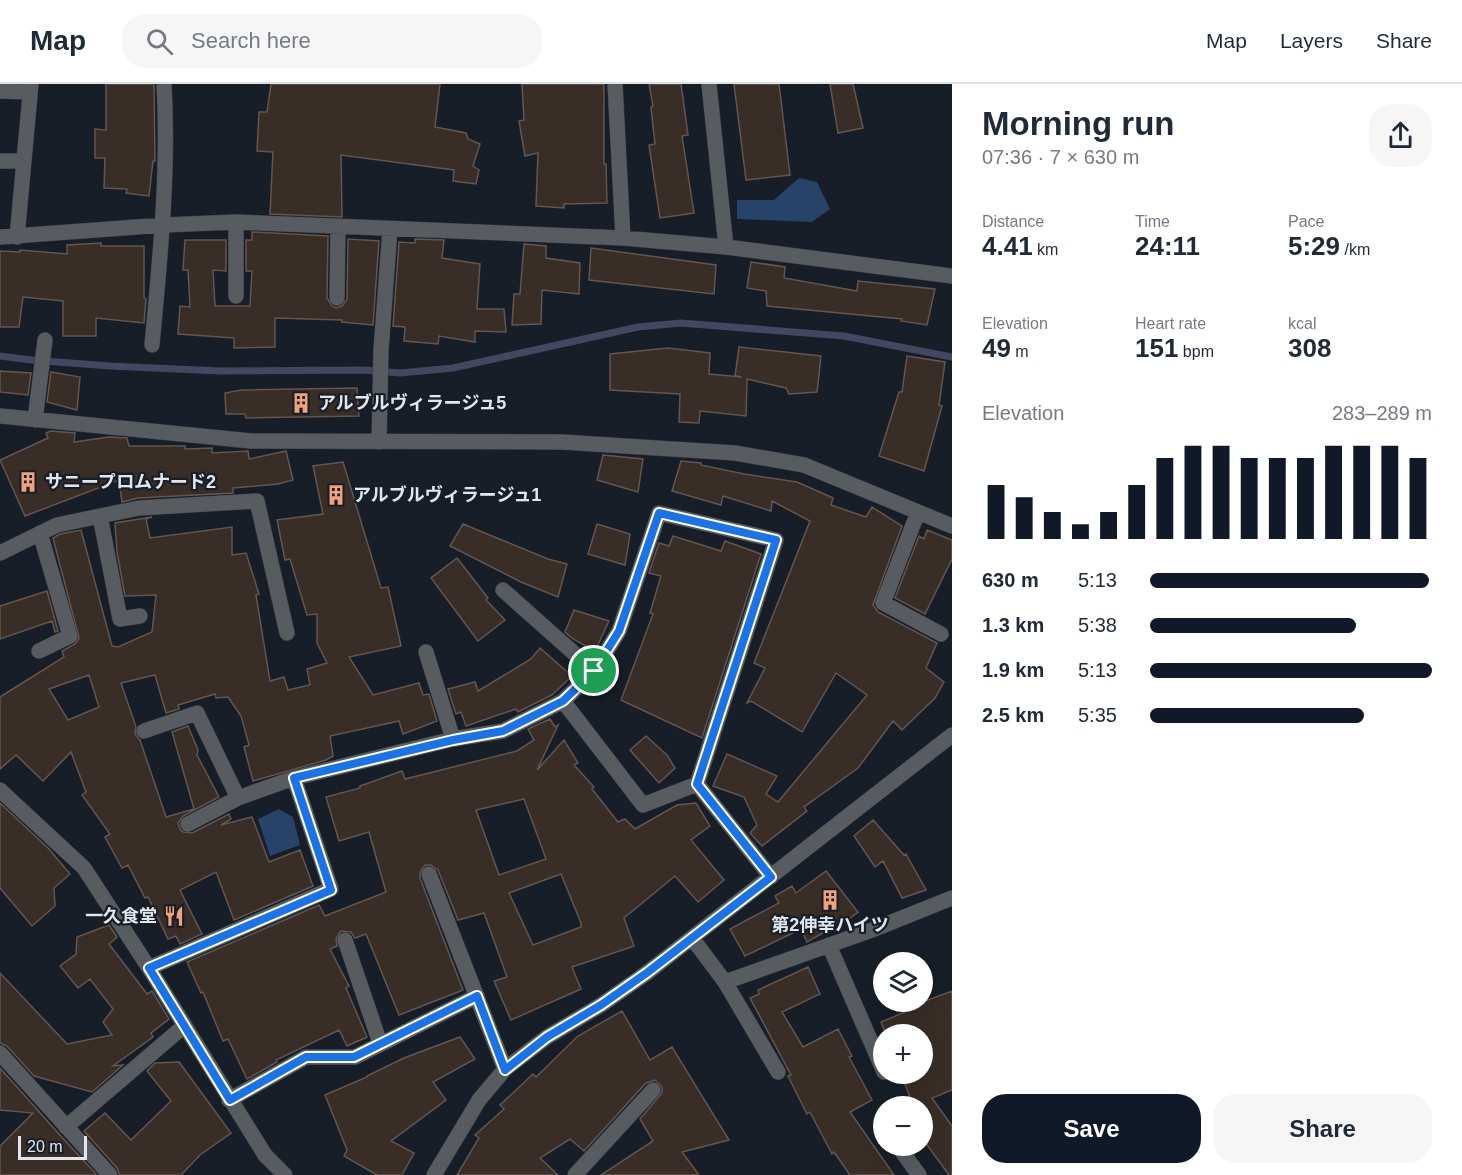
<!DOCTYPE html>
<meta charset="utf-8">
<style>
body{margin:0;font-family:Arial,"Noto Sans JP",sans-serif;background:#f6f6f7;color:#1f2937;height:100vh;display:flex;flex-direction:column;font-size:22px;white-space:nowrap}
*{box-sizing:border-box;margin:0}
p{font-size:20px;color:#747a83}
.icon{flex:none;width:33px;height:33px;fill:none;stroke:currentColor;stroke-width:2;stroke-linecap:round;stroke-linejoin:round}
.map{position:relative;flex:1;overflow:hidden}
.details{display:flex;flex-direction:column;background:#fff;width:510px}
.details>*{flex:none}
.fabs{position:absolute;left:873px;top:868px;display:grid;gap:12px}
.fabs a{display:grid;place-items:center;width:60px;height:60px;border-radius:50%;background:#fff;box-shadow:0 6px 24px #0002;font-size:30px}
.scale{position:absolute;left:18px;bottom:15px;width:69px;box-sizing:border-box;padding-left:6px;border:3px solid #e2e7ed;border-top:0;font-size:16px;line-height:21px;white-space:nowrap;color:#e2e7ed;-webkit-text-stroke:4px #171e27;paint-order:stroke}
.pin{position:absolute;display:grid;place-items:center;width:51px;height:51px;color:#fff;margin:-26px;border:3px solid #fff;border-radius:50%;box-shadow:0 2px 6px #0007}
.round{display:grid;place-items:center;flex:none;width:63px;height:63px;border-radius:24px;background:#f6f6f7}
.summary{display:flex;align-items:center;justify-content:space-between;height:102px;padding:0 30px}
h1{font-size:33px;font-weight:800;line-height:45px}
.figures{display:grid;grid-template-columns:repeat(3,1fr);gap:9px;height:102px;padding:6px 30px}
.figures div{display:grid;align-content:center}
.figures b{font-size:26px;font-weight:800}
.figures small{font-size:16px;font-weight:400}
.figures p{font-size:16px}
.chart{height:168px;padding:12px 30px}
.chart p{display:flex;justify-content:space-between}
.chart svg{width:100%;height:108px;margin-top:6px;stroke:#111827;stroke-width:6}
.action{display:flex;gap:12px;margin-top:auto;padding:12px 30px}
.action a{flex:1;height:69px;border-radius:24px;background:#111827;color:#fff;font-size:24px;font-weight:800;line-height:69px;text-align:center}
.action a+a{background:#f6f6f7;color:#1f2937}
ul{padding:0 30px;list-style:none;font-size:20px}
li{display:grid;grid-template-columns:96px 72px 1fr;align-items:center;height:45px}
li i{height:15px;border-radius:8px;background:#111827}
header{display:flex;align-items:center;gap:36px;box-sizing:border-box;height:84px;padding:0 30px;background:#fff;border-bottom:2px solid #e0e1e3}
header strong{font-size:28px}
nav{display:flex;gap:33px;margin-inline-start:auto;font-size:21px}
.search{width:420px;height:54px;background:#f6f6f7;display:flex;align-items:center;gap:15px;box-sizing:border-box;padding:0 21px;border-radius:24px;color:#747a83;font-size:22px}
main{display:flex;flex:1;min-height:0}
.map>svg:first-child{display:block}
.green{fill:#274369}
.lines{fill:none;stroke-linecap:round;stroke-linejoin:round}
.stream{stroke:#444761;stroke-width:7}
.building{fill:#382d27;stroke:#635650;stroke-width:1.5;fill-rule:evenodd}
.minor-casing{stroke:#333a43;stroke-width:16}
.minor{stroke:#585c61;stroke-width:15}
.route-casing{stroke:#fff;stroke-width:12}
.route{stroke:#1a73e8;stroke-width:8}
.labels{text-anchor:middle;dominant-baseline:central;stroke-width:4.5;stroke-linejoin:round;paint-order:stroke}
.poi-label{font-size:18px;font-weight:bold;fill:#e2e7ed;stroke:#171e27;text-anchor:start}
</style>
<header>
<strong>Map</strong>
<div class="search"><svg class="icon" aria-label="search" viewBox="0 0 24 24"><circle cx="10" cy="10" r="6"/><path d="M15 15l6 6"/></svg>Search here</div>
<nav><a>Map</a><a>Layers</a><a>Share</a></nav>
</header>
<main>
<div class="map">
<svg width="952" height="1091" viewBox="0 0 952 1091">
<rect width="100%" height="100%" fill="#171e27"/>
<path class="green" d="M 799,94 L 817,98 L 830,125 L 812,138 L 737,135 L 737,116 L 774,116 Z
M 279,725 L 293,733 L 300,761 L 270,772 L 258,735 Z"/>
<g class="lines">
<path class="stream" d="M 0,272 L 31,276 L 110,282 L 220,287 L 364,286 L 400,289 L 453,284 L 638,243 L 681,239 L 844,252 L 952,273"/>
</g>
<path class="building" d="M 106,0 L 154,0 L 155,77 L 153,77 L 149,112 L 126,109 L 127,105 L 104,104 L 105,74 L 95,74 L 95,45 L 106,46 Z
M 271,0 L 440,0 L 435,43 L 466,49 L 468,55 L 480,60 L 473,82 L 479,86 L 476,100 L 453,97 L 454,86 L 341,71 L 342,133 L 270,130 L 273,68 L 257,67 L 259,28 L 267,28 Z
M 522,0 L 604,0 L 604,80 L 606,80 L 607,119 L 564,120 L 564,124 L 536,122 L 538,69 L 525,72 L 519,37 L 524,36 Z
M 649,0 L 681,0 L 688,51 L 682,52 L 694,129 L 660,134 L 649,61 L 655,60 L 651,23 L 653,22 Z
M 734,0 L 779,0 L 790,91 L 746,96 Z
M 830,0 L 853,0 L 863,44 L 838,49 Z
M 252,148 L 328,152 L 327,214 L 332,222 L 336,224 L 342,222 L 347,215 L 348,155 L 379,157 L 373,241 L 342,238 L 342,236 L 275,234 L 275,263 L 234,264 L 234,254 L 178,250 L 180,222 L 190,223 L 188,186 L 183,186 L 185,156 L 226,156 L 226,187 L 213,186 L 215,222 L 250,222 L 252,187 L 246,187 L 246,156 L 252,156 Z
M 415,155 L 444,156 L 442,174 L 480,180 L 477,225 L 504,225 L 506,248 L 475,247 L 475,258 L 439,252 L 438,260 L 404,257 L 405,243 L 393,242 L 399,158 L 415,159 Z
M 101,159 L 101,162 L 144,162 L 144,214 L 146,215 L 144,239 L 96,234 L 96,252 L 63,252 L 63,217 L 23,213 L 19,243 L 0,243 L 0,167 L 20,168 L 20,166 L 67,170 L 67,161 Z
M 524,160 L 546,162 L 546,174 L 580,179 L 579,210 L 542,206 L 541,240 L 512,241 L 514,210 L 520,210 Z
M 591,164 L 716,181 L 714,210 L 589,196 Z
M 751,178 L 785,183 L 784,194 L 857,207 L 858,197 L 935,205 L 927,241 L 901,237 L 902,235 L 767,222 L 766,207 L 747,204 Z
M 739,263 L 821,272 L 817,308 L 789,310 L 786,304 L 747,295 L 746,332 L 700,327 L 699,339 L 679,338 L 680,310 L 610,306 L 610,270 L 668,264 L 710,269 L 709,290 L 742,293 L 735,292 Z
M 907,272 L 945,278 L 939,321 L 942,322 L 924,387 L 879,372 L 899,308 L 902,308 Z
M 0,287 L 31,289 L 28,311 L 0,308 Z
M 51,288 L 80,293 L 77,326 L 47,318 Z
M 357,304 L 359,332 L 246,334 L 245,330 L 226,330 L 225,309 L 241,306 Z
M 51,347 L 75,349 L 74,358 L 109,353 L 127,354 L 129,362 L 185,362 L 185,365 L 212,364 L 212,369 L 248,367 L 249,375 L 286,367 L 293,396 L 278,400 L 233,404 L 233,409 L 138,414 L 122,418 L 119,396 L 25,432 L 0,376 L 48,354 L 46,349 Z
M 603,371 L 643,375 L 638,408 L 597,396 Z
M 681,377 L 701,379 L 701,381 L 744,390 L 797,398 L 833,414 L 831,421 L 866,433 L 872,423 L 902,442 L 873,521 L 878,528 L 937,559 L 926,584 L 944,598 L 935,614 L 902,646 L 893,637 L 858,684 L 804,723 L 807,727 L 762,762 L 750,749 L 757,741 L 744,713 L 713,702 L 727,670 L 777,692 L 766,710 L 778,718 L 867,611 L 836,589 L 802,648 L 751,617 L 747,619 L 765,584 L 754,579 L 810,437 L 772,417 L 771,427 L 723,412 L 721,421 L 672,407 Z
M 343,378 L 381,504 L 388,503 L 401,562 L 349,573 L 373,611 L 419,599 L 423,611 L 429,610 L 437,637 L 403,650 L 399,637 L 330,652 L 333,672 L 326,676 L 253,697 L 244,663 L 249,661 L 241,632 L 228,613 L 216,614 L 215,610 L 178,621 L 179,625 L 166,629 L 155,591 L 121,599 L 136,643 L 135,650 L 140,656 L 166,733 L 194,725 L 172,648 L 188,642 L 198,666 L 197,671 L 219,713 L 183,732 L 178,739 L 180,745 L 183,748 L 192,749 L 229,730 L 231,735 L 221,741 L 252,733 L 269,778 L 300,766 L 313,802 L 234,836 L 216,788 L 180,806 L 202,850 L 180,860 L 176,852 L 168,855 L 148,813 L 145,814 L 128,781 L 122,784 L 105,753 L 110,750 L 82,711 L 86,708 L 71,668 L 43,697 L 16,671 L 0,685 L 0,613 L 64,573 L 62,567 L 75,560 L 79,554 L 53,454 L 60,450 L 81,446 L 112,562 L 118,563 L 152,548 L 156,511 L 125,512 L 117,468 L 115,439 L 152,433 L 146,435 L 150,454 L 232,443 L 232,471 L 246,469 L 259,510 L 256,511 L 270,597 L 284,593 L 288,606 L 310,601 L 307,585 L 327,579 L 317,559 L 317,530 L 307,531 L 290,475 L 285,476 L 277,436 L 323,430 L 313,382 ZM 89,591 L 99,623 L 68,636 L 49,605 Z
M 463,440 L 548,475 L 567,480 L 558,513 L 521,498 L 450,462 Z
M 597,440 L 630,450 L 625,481 L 588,470 Z
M 927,446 L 952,456 L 952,475 L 925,530 L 895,514 L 919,452 L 924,455 Z
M 673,452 L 721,467 L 725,457 L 761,470 L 702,654 L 621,616 L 653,530 L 650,529 L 661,492 L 649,489 L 659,459 L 669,462 Z
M 457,474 L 488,514 L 486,516 L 505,536 L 478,557 L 431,494 Z
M 47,507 L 58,547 L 55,548 L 52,537 L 0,555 L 0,522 Z
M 574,526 L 609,537 L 595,567 L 573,555 L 565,548 Z
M 540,564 L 572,592 L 552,611 L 518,628 L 516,625 L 466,642 L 461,628 L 456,630 L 448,605 L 475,598 L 478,607 L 531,575 Z
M 550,635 L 555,643 L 558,641 L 537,686 L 564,656 L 578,679 L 574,681 L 594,703 L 592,705 L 618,738 L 625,735 L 635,745 L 677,721 L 696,719 L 710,742 L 691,756 L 724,796 L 698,818 L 675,792 L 624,834 L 634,862 L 572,883 L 581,905 L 511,936 L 494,897 L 507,893 L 484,829 L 458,836 L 438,786 L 431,781 L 425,781 L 420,788 L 420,794 L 463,906 L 399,931 L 366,850 L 355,854 L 351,848 L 341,847 L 336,854 L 337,862 L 330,865 L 349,902 L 346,904 L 367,953 L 347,962 L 339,946 L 276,976 L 277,978 L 247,995 L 228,955 L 223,957 L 203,908 L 201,909 L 187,878 L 319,821 L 325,832 L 386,808 L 369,748 L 339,757 L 326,713 L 360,704 L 360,702 L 402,687 L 405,695 L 517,667 L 534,656 L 528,645 ZM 524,715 L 546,775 L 499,791 L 476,726 ZM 561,790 L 581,839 L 581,843 L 533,861 L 509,809 Z
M 646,652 L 667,671 L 675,684 L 659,699 L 630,666 Z
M 0,719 L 49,765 L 70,790 L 54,804 L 55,822 L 32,842 L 0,804 Z
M 873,736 L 904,771 L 906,770 L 926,806 L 902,814 L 883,777 L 875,783 L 854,752 Z
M 826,787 L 858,828 L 834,846 L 832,844 L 807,858 L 801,845 L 745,872 L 730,845 L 779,819 L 775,812 L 792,802 L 796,809 Z
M 109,841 L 117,853 L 109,860 L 147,910 L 152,907 L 169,935 L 151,949 L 153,953 L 113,982 L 123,981 L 92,1008 L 34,992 L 7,962 L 0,959 L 0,889 L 67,960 L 112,951 L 103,938 L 113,925 L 90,895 L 78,904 L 60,882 L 76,870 L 77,853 Z
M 808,883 L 820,910 L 782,928 L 803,963 L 838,945 L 852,972 L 849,973 L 872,1016 L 850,1028 L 894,1091 L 850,1091 L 834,1068 L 832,1070 L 810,1028 L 807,1030 L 788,992 L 791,991 L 750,914 L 759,910 L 758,906 Z
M 952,907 L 952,1006 L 932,1014 L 952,1042 L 952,1091 L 949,1091 L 922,1054 L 922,1019 L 914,1023 L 901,990 L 922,990 L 922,951 L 886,951 L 881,938 L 912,925 L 912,922 Z
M 622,927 L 650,976 L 672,963 L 729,1056 L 682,1068 L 699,1091 L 601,1091 L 653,1057 L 640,1035 L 662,1009 L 662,1003 L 655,996 L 646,999 L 584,1067 L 570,1055 L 540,1074 L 558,1091 L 457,1091 L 479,1054 L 475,1051 L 504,1025 L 500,1021 L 533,990 L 536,993 L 578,952 Z
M 460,953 L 475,975 L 433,998 L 446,1016 L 391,1057 L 414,1069 L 402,1091 L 377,1091 L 344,1072 L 347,1066 L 325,1011 L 367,993 L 367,992 L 404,974 Z
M 179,978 L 231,1049 L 200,1071 L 181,1091 L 120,1091 L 117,1084 L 84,1047 L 105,1029 L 131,1056 L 171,1017 L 147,987 L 155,979 Z
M 0,984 L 59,1050 L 97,1091 L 0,1091 L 0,1062 L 33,1029 L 0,1026 Z"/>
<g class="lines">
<g class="minor-casing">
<path id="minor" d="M 615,0 L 623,154
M 709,0 L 726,163
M 0,7 L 30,8
M 0,77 L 24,77
M 236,138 L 236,212
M 0,153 L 164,141 L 236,138 L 623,154 L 726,163 L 952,192
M 17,153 L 31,0
M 337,214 L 338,143
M 152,261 C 160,174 169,88 164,0
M 0,332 L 251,357 L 562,358 L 735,369 L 804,381 L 952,442
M 35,336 L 45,256
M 379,358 L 381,266 L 390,145
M 918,428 L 883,519 L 941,550
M 100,432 L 120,535 L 140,532
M 0,469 L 57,441 L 139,424 L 257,417 L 287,549
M 503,506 L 594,587
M 39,567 L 70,552 L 40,449
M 426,568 L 453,655 L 503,647 L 563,617
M 144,647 L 197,629 L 238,714 L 294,694 L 453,655
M 697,700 L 776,456 L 659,429 L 619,547 L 594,587 L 563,617 L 643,721 L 697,700 L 771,793
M 0,706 L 84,784 L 149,884 L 265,1071 L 285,1091
M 188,740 L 238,714
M 429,790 L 505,985
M 692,854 L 725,898 L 872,846 L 952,814
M 345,856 L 380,959
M 829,861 L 884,988
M 149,884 L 331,805 L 294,694
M 725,898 L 778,988
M 0,969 L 110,1091
M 229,1016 L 306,973 L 355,973 L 477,912
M 66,1043 L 184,942
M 898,1062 L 919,1091
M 434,1091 L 479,1016 L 505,985 L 547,953 L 601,921 L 648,888 L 952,651
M 575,1091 L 653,1006"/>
</g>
<use href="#minor" class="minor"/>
</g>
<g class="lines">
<g class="route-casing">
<path id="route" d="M 659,429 L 776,456 L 697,700 L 771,793 L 648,888 L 601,921 L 547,953 L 505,986 L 477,912 L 354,973 L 306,973 L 230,1016 L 149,884 L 331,806 L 294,694 L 453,656 L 503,647 L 563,617 L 594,587 L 619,547 Z"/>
</g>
<use href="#route" class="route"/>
</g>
<defs>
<g id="building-bare" transform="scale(1.62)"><path d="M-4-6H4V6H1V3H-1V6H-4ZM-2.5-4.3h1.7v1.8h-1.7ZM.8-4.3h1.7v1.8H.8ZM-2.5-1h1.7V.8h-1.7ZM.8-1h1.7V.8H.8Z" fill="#f0a27a" stroke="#171e27" stroke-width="2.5" paint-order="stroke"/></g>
<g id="restaurant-bare" transform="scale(1.62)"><path d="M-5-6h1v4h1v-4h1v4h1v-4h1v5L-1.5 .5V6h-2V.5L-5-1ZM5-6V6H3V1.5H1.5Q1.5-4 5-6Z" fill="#f0a27a" stroke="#171e27" stroke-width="2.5" paint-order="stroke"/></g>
</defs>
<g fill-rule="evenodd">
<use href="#building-bare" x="301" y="319"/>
<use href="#building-bare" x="28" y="398"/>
<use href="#building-bare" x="336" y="411"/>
<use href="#building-bare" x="830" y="816"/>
<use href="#restaurant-bare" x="174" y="832"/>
</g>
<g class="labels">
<g class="poi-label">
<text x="318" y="319">アルブルヴィラージュ5</text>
<text x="45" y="398">サニープロムナード2</text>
<text x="353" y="411">アルブルヴィラージュ1</text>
<text x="157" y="832" text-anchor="end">一久食堂</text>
<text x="830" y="841" text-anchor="middle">第2伸幸ハイツ</text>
</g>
</g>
</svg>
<div class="fabs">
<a><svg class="icon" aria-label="layers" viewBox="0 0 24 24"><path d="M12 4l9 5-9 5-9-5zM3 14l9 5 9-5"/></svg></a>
<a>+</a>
<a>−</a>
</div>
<div class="scale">20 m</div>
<div class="pin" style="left:594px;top:587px;background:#1e9e55"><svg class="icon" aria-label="arrive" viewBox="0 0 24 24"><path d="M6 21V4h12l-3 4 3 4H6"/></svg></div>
</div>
<section class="details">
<div class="summary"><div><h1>Morning run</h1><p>07:36 · 7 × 630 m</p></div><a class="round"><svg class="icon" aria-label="share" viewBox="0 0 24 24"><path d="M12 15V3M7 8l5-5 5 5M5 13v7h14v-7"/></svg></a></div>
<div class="figures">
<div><p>Distance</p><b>4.41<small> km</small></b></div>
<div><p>Time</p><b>24:11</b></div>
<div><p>Pace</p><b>5:29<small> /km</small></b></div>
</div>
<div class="figures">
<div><p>Elevation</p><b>49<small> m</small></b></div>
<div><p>Heart rate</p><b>151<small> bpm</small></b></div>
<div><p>kcal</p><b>308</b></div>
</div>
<div class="chart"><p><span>Elevation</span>283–289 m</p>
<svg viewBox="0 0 160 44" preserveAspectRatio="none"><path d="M5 44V22M15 44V27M25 44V33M35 44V38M45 44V33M55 44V22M65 44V11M75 44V6M85 44V6M95 44V11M105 44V11M115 44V11M125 44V6M135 44V6M145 44V6M155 44V11"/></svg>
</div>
<ul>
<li><b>630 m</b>5:13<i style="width:99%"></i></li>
<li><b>1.3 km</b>5:38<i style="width:73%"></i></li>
<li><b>1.9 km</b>5:13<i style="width:100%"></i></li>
<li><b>2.5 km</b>5:35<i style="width:76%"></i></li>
</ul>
<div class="action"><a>Save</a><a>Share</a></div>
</section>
</main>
